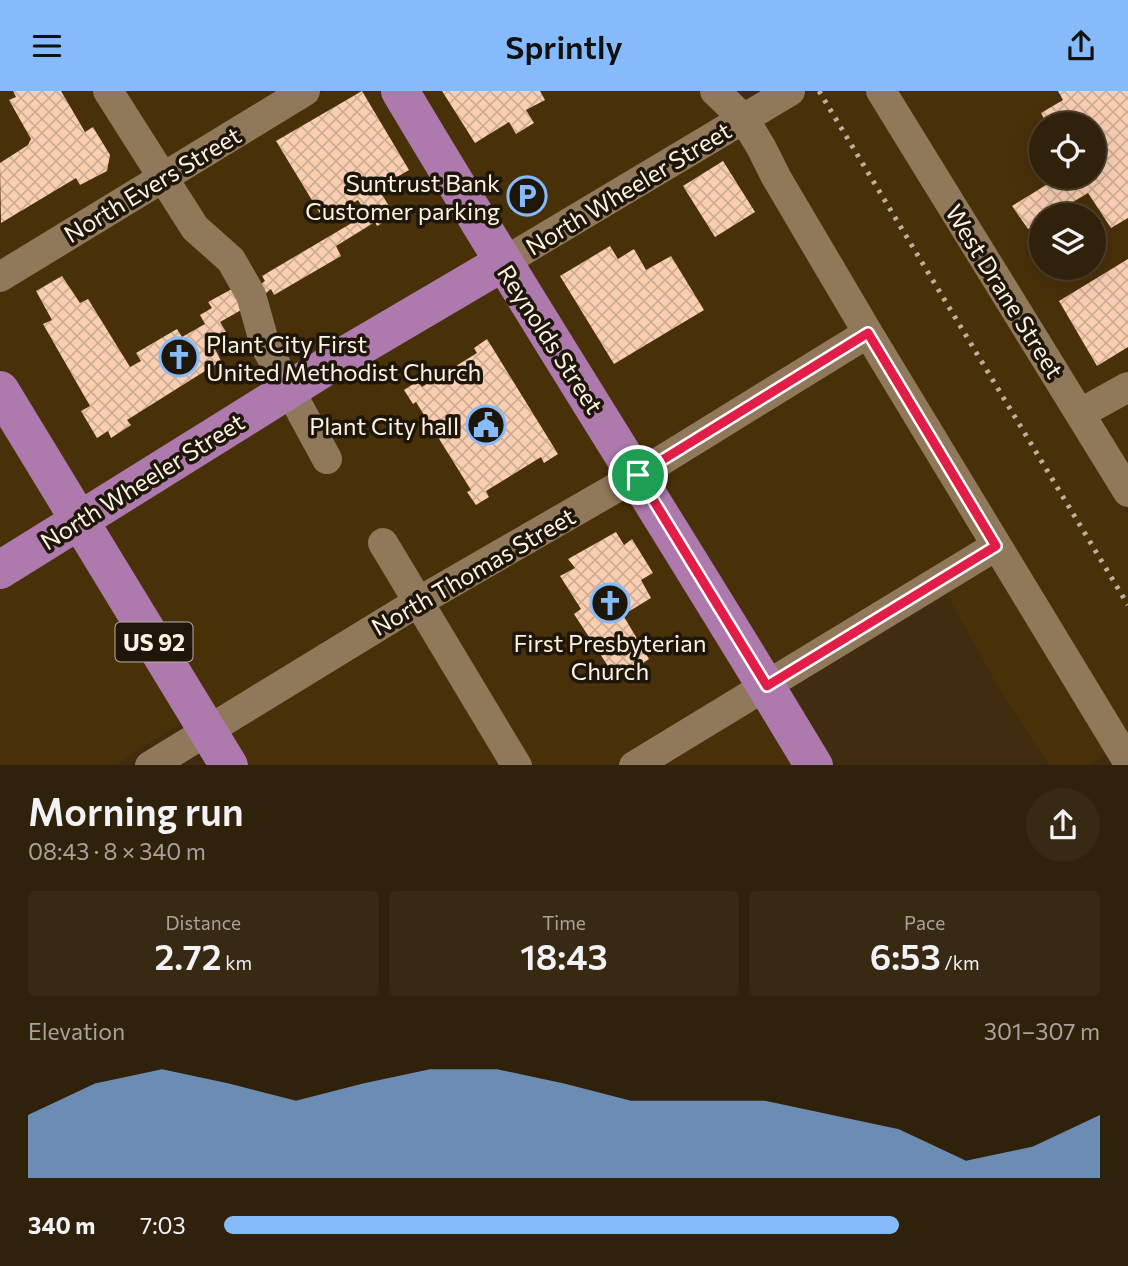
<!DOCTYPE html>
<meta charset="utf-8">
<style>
body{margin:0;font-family:Commissioner,sans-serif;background:#382913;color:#f1f3f6;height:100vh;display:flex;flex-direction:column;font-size:26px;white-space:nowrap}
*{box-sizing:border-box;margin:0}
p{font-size:23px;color:#a8a39c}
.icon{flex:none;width:38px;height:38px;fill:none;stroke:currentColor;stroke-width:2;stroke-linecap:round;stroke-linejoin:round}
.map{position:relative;height:674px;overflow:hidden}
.side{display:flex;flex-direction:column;background:#30210a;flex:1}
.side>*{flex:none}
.buttons{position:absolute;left:1029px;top:21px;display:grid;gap:14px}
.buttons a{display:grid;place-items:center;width:77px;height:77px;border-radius:50%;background:#30210a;box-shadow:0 7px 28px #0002,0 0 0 2px #4b3e2b;font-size:35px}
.pin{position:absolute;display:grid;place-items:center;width:60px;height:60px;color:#fff;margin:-30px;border:4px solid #fff;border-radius:50%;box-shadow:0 2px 7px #0007}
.round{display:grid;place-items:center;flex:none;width:74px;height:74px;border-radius:37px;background:#382913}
.summary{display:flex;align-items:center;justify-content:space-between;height:119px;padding:0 28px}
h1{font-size:38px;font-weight:600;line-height:52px}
.stats{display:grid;grid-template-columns:repeat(3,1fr);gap:10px;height:119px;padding:7px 28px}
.stats div{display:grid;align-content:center;border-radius:7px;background:#382913;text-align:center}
.stats b{font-size:35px;font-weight:600}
.stats small{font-size:19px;font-weight:400}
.stats p{font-size:19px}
.chart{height:196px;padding:14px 28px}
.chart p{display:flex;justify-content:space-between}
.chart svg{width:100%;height:126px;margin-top:7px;fill:#86bbfb;opacity:.7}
ul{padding:0 28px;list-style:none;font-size:23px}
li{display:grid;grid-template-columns:112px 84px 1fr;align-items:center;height:52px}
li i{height:18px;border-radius:9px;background:#86bbfb}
header{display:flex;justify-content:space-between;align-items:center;height:91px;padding:0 28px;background:#86bbfb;color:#111;font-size:32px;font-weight:600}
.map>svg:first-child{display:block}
.built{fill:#483009;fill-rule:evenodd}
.building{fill:url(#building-cross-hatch)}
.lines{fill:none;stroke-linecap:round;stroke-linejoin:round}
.minor{stroke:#90785a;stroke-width:30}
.major{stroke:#ae7aad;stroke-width:38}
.rail{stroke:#beb09d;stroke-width:5;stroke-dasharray:3.5 7;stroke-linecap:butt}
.route-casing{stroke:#fff;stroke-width:14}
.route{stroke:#e11d48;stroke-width:9}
.labels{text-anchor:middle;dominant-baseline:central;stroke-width:7;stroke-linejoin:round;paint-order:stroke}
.shield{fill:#1f160a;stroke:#bab1a3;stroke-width:2}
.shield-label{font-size:23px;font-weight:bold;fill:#fdf3e5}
.poi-label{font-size:24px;fill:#fdf3e5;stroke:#1f160a;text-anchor:end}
.street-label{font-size:24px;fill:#fdf3e5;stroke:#1f160a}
</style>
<header><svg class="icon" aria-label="menu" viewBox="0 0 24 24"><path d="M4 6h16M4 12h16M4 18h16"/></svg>Sprintly<svg class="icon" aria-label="share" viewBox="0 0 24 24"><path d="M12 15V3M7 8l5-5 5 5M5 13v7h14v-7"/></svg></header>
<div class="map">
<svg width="1128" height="675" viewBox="0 0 1128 675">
<defs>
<pattern id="building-cross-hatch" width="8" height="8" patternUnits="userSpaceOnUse" patternTransform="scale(1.75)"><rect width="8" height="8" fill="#faceb1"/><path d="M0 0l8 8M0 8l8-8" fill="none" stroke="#cead96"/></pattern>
</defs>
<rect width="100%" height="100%" fill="#402c0e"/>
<path class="built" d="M 0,0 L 95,0 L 146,85 L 0,174 Z
M 122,0 L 285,0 L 166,73 Z
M 325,0 L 386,0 L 486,169 L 293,284 L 204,130 L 177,90 Z
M 413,0 L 701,0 L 725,27 L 507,157 Z
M 810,0 L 868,0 L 1128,424 L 1128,647 L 1006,448 L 759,31 Z
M 896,0 L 1128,0 L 1128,284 L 1085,308 ZM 1041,33 L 1094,33 L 1094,86 L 1041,86 ZM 1041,124 L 1094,124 L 1094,177 L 1041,177 Z
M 739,42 L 853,239 L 642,369 L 518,175 Z
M 157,103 L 221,176 L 274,296 L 82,413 L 0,277 L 0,199 Z
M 498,186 L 622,381 L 215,622 L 93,431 Z
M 864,257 L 982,453 L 771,580 L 653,387 Z
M 1128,308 L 1128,378 L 1096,326 Z
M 0,322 L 62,426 L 0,466 Z
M 633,399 L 751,592 L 613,674 L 531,674 L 433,514 Z
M 74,444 L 187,628 L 116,674 L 0,675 L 0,491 Z
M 993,471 L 1109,662 L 1089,674 L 1049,674 L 998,596 L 945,500 Z
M 413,526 L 504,674 L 245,674 L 225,640 Z
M 762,610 L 800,675 L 654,675 Z"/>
<path class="building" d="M 13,0 L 61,0 L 85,41 L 93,36 L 110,64 L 107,80 L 80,94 L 76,87 L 1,132 L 0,72 L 28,54 L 31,48 L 9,9 L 16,6 Z
M 362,0 L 409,79 L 378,97 L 395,125 L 377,135 L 375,131 L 336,155 L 341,165 L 274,204 L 271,198 L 266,202 L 261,193 L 265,190 L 262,185 L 367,123 L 358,109 L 324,129 L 276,50 Z
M 442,0 L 540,0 L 545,9 L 526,19 L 534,32 L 516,43 L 509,31 L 475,52 Z
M 1058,0 L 1128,0 L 1128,127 L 1111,137 L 1088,102 L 1051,124 L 1041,124 L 1041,130 L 1028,138 L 1012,115 L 1059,86 L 1094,86 L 1094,33 L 1047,33 L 1041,22 L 1063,9 Z
M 723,70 L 755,121 L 715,146 L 683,95 Z
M 610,155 L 618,168 L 634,158 L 646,179 L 671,165 L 704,219 L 614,273 L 560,185 Z
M 1128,168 L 1128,256 L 1097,275 L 1059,210 Z
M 62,185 L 80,212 L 88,208 L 130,276 L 141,270 L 136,262 L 177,238 L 182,246 L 205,233 L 200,224 L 212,217 L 208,211 L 232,198 L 243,218 L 220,231 L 228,244 L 213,254 L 221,270 L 127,329 L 131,334 L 111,347 L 108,340 L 97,347 L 81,320 L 90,315 L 43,233 L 52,229 L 36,200 Z
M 487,248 L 558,363 L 544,372 L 541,366 L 486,400 L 489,406 L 476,414 L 467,401 L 471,399 L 416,311 L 413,313 L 404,299 L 418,290 L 422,296 L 477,262 L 474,257 Z
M 616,441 L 624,454 L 632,448 L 653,482 L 641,489 L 651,507 L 623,524 L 649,568 L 617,589 L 574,523 L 581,518 L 560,485 L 575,477 L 568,468 Z"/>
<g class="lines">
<path class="minor" d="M 108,0 L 195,137 L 231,169 L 251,204 L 265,254 L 327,368
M 715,0 L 744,28 L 761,56 L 776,86 L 868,242 L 1128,671
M 881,0 L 1128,401
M 502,172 L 790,0
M 0,186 L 305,0
M 1081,322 L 1128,296
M 383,452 L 517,675
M 150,675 L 418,511 L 638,384 L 868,242
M 634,675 L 996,455"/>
<path class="major" d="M 400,0 C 535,227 678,448 814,675
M 0,299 L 229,675
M 0,479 L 332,272 L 502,172"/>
<path class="rail" d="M 819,0 L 1128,514"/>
</g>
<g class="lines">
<g class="route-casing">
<path id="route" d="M 868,242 L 996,455 L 767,595 L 638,384 Z"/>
</g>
<use href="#route" class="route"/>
</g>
<defs>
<g id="parking-ring" transform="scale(2.0125)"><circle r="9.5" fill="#1f160a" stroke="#86bbfb" stroke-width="1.5"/><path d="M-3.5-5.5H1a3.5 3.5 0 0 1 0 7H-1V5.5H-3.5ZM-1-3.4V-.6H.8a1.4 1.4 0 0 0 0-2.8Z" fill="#86bbfb"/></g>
<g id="church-ring" transform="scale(2.0125)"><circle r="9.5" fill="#1f160a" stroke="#86bbfb" stroke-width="1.5"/><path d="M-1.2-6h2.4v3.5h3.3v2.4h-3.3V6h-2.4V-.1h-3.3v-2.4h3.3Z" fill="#86bbfb"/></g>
<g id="civic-ring" transform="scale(2.0125)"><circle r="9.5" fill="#1f160a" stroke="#86bbfb" stroke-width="1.5"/><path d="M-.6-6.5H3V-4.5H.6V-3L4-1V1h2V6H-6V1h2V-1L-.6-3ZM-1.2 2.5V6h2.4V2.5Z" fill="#86bbfb"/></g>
</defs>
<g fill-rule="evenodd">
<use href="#parking-ring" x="527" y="105"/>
<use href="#church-ring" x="179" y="266"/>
<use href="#civic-ring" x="486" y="334"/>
<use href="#church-ring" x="610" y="512"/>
</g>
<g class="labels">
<rect class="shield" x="115.5" y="531.5" width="77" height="39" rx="5"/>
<g class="shield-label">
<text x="154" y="551">US 92</text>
</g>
<g class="poi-label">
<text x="500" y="91">Suntrust Bank<tspan x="500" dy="28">Customer parking</tspan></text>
<text x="206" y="252" text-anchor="start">Plant City First<tspan x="206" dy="28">United Methodist Church</tspan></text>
<text x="459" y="334">Plant City hall</text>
<text x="610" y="551" text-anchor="middle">First Presbyterian<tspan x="610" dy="28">Church</tspan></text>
</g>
<g class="street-label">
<text transform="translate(152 93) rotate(-31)">North Evers Street</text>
<text transform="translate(628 97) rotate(-31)">North Wheeler Street</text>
<text transform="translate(1005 200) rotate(58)">West Drane Street</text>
<text transform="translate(551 248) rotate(57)">Reynolds Street</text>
<text transform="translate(142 390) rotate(-32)">North Wheeler Street</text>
<text transform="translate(473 480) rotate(-30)">North Thomas Street</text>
</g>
</g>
</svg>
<div class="buttons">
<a><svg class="icon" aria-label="locate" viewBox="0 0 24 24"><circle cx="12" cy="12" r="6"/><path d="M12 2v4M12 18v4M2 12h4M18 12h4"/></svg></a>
<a><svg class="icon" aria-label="layers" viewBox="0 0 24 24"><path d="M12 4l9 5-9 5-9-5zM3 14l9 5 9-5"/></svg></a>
</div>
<div class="pin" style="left:638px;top:384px;background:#1e9e55"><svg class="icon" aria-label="arrive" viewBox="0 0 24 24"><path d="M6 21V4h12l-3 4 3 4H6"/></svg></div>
</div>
<section class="side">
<div class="summary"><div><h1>Morning run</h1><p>08:43 · 8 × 340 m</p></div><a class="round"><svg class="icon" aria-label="share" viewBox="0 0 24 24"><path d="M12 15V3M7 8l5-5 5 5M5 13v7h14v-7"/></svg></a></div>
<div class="stats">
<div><p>Distance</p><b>2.72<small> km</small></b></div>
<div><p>Time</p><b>18:43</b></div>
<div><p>Pace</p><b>6:53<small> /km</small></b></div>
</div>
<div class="chart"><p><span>Elevation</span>301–307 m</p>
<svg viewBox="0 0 160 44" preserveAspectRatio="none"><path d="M0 44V22L10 11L20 6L30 11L40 17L50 11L60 6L70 6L80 11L90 17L100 17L110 17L120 22L130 27L140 38L150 33L160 22V44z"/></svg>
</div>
<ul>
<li><b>340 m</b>7:03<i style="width:77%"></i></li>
</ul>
</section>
